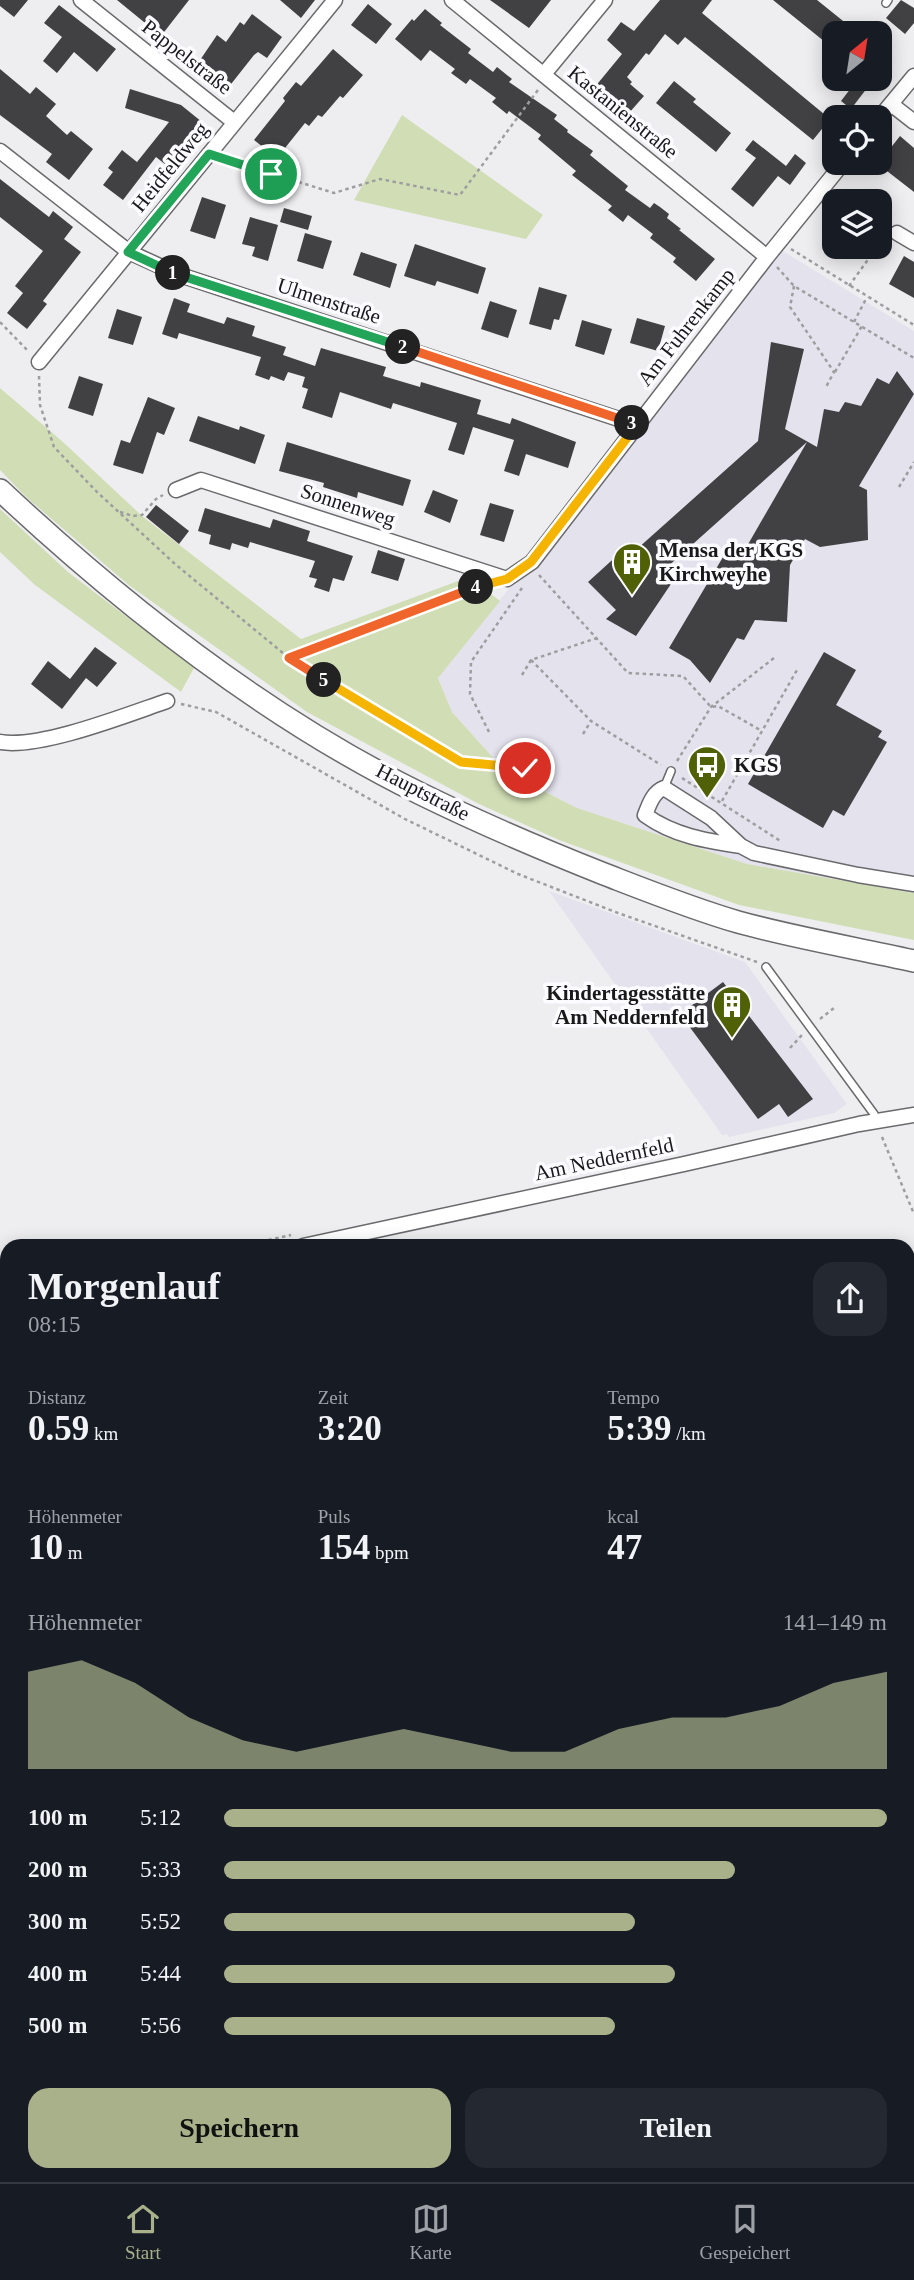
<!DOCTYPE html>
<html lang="de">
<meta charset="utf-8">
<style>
body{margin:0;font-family:"Times New Roman",serif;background:#242831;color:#f1f3f6;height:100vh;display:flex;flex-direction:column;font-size:26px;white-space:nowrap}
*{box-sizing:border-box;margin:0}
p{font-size:23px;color:#9ea1a6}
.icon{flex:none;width:38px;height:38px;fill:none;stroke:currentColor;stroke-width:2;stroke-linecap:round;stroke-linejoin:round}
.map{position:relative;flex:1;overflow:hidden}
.side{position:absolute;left:0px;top:1239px;width:915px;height:943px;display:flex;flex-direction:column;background:#171b24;border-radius:21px 21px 0 0;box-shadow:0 4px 18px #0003}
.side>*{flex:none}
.needle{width:46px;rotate:30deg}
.buttons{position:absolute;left:822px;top:21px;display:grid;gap:14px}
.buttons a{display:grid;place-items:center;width:70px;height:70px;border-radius:14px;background:#171b24;box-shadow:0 4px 18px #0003;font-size:35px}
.pin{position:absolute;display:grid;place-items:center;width:60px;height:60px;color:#fff;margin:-30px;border:4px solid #fff;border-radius:50%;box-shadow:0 2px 7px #0007}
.km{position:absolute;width:35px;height:35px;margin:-18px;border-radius:50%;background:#222;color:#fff;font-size:19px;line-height:35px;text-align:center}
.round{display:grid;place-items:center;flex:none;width:74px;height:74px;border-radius:21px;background:#242831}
.overview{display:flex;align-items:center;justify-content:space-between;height:119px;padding:0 28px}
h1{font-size:38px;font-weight:700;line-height:52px}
.stats{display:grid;grid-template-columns:repeat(3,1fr);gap:10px;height:119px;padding:7px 28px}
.stats div{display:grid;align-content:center}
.stats b{font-size:35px;font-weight:700}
.stats small{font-size:19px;font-weight:400}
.stats p{font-size:19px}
.chart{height:196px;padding:14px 28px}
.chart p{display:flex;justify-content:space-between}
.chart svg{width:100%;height:126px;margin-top:7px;fill:#a8b18a;opacity:.7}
.cta{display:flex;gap:14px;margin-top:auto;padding:14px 28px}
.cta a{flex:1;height:80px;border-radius:21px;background:#a8b18a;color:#111;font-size:28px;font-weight:700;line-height:80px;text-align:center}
.cta a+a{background:#242831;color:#f1f3f6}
ul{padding:0 28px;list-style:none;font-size:23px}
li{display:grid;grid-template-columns:112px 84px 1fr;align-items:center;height:52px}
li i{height:18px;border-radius:9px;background:#a8b18a}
.tab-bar{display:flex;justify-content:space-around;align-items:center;height:98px;border-top:2px solid #363941;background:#171b24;font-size:19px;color:#9ea1a6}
.tab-bar a{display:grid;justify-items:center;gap:4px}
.tab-bar .selected{color:#a8b18a}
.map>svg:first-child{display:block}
.built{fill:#e4e2ed}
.green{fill:#d1deb5}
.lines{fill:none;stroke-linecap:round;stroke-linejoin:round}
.stream{stroke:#d7cffe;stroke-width:5}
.river{stroke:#d7cffe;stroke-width:30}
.building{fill:#414144}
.lane-casing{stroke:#6a6a6d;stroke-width:10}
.street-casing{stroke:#6a6a6d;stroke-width:17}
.secondary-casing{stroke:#6a6a6d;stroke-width:24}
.path{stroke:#9e9ea0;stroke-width:2.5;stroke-dasharray:3.5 3.5;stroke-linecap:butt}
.lane{stroke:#fff;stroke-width:7}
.street{stroke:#fff;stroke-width:14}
.secondary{stroke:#fff;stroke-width:21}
.split-1-casing{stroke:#fff;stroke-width:14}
.split-2-casing{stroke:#fff;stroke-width:14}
.split-3-casing{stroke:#fff;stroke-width:14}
.split-4-casing{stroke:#fff;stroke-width:14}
.split-5-casing{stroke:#fff;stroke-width:14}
.split-6-casing{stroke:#fff;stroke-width:14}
.split-1{stroke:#22a559;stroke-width:9}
.split-2{stroke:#22a559;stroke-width:9}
.split-3{stroke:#f0652b;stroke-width:9}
.split-4{stroke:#f5b400;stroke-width:9}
.split-5{stroke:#f0652b;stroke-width:9}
.split-6{stroke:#f5b400;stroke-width:9}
.labels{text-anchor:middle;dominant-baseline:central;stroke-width:7;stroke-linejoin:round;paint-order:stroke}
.street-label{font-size:21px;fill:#19191a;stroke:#fcfbff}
.poi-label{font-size:21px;font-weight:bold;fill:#19191a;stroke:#fcfbff;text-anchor:start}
</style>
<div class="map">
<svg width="914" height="2182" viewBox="0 0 914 2182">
<rect width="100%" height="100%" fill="#eeeef1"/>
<path class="built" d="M 781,250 L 914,331 L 914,893 L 747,864 L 577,808 L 506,772 L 452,712 L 438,677 Z
M 549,891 L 745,962 L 847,1104 L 834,1113 L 729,1137 L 727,1134 L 722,1135 Z"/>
<path class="green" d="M 402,115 L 543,215 L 526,239 L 354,200 Z
M 0,388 L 63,442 L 142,516 L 301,639 L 469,577 L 500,601 L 438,678 L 452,712 L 506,772 L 577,808 L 747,864 L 914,893 L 914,940 L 739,905 L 559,840 L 477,803 L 307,712 L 130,586 L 26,497 L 0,470 Z
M 0,509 L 68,572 L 194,668 L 181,692 L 35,585 L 0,552 Z
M 911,1566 L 914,1571 L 914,2182 L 494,2182 L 500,2175 L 908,2175 L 908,1568 Z"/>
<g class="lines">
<path class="stream" d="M 496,2182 L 501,2179"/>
<path class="river" d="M 908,1889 L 914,1885
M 624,2182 L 625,2175"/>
</g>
<path class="building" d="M 0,0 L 28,0 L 14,17 L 0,6 Z
M 117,0 L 189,0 L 161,36 Z
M 280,0 L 315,0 L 301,18 Z
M 490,0 L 551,0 L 529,28 Z
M 660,0 L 712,0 L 702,13 L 830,119 L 813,140 L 685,37 L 678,45 L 665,34 L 649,55 L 646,53 L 627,77 L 632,82 L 630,84 L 644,96 L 629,113 L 617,103 L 615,105 L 594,88 L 622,54 L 607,40 L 621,22 L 634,31 Z
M 773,0 L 817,0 L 858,33 L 835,33 L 835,50 Z
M 901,0 L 914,8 L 914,23 L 905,34 L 886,18 Z
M 368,4 L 392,24 L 376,44 L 351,25 Z
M 59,5 L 116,49 L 97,72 L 74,52 L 57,73 L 43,61 L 62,37 L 44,23 Z
M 425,9 L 442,23 L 440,25 L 471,49 L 468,53 L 493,72 L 497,67 L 512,79 L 509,82 L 557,115 L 554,119 L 568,130 L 567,132 L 593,151 L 590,155 L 628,186 L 625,190 L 650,208 L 654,203 L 660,207 L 669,214 L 667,218 L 681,229 L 679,230 L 715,259 L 696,281 L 673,262 L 676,258 L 650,238 L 653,234 L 628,215 L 623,222 L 608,210 L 612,206 L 572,175 L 576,171 L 538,139 L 541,135 L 509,111 L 507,114 L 492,102 L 496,98 L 470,79 L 466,84 L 451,73 L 455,69 L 430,50 L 421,61 L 395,39 L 412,19 L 414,21 Z
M 252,14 L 282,37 L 267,58 L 258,52 L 254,55 L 224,93 L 194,69 L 217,35 L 226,42 L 240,22 L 244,25 Z
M 333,49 L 363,75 L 343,98 L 340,96 L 322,117 L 318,115 L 309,126 L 305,123 L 277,158 L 254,140 L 285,101 L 283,98 L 296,82 L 301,86 Z
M 0,69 L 30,94 L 36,87 L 56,104 L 46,116 L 67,135 L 71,131 L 93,149 L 69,180 L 46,162 L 52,154 L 0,115 Z
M 858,79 L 874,79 L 851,109 L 841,101 Z
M 674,81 L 696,99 L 693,102 L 731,133 L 716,152 L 656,103 Z
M 130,89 L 181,105 L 202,122 L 166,165 L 156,157 L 123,200 L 103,185 L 113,172 L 108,168 L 122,150 L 137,162 L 169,122 L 125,108 Z
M 900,136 L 914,148 L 914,192 L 878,164 Z
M 753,140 L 786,166 L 795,154 L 806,163 L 790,185 L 778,176 L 753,207 L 731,189 L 756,158 L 745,150 Z
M 0,179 L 49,217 L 53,211 L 73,227 L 64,239 L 81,252 L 43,301 L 47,304 L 27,329 L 7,313 L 23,293 L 15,286 L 43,251 L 0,217 Z
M 202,197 L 226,205 L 215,239 L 190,231 Z
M 284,208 L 312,216 L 308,230 L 280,222 Z
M 250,217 L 278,225 L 268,261 L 252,256 L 255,247 L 242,244 Z
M 305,233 L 332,241 L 323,269 L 297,261 Z
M 415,244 L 486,268 L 478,294 L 437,281 L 435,286 L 404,276 Z
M 361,252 L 397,264 L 390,288 L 353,275 Z
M 904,256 L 914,262 L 914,298 L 889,284 Z
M 539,287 L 567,295 L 559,320 L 554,319 L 551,330 L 529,324 Z
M 174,298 L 190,304 L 187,312 L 224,324 L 227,317 L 255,326 L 252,336 L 286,347 L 283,355 L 315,366 L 321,348 L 386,367 L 383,376 L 420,387 L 421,382 L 481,400 L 477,414 L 510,424 L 512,418 L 576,442 L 568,468 L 526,454 L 519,476 L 504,471 L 514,440 L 473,427 L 464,455 L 448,450 L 457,423 L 393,403 L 391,409 L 340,392 L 332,418 L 302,408 L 308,389 L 302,387 L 305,377 L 288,372 L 284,381 L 271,376 L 269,380 L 255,375 L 261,357 L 179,333 L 177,339 L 162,334 Z
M 490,301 L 517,310 L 508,338 L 481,329 Z
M 117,309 L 142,317 L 133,345 L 108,338 Z
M 637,318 L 665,326 L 658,351 L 630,343 Z
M 582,320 L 612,329 L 604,355 L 575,346 Z
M 771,342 L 804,349 L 785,429 L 817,447 L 824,409 L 839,412 L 845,402 L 861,406 L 877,378 L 889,384 L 897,371 L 914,394 L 859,486 L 867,490 L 868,540 L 820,547 L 805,539 L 790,565 L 787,622 L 755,620 L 744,640 L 737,638 L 710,683 L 690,660 L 669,648 L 726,552 L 739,560 L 807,442 L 665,569 L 673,581 L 636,636 L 606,619 L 616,610 L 588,582 L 632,542 L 637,549 L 758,441 Z
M 79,376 L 103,384 L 93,416 L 68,408 Z
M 148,397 L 175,408 L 164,435 L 157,432 L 143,474 L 113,465 L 121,440 L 130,443 Z
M 198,416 L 239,430 L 240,426 L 265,435 L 255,464 L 189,441 Z
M 287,442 L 411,480 L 403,506 L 358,492 L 357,498 L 323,487 L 324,483 L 279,471 Z
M 433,490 L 458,500 L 450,523 L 424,512 Z
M 490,503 L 514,510 L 504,542 L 480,535 Z
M 156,505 L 189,531 L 179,544 L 146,517 Z
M 205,508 L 270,528 L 273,519 L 310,531 L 307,541 L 353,556 L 344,581 L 333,578 L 329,592 L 314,587 L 317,579 L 309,577 L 315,561 L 250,542 L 248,548 L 232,543 L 230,550 L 209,544 L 211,535 L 198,531 Z
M 378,550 L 405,559 L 398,581 L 371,573 Z
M 95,647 L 117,663 L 97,687 L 86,678 L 62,709 L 31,684 L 48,661 L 70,679 Z
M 824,652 L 856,670 L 836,705 L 882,731 L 878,737 L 887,742 L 844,816 L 833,810 L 823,828 L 748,784 Z
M 723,982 L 813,1099 L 788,1117 L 779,1104 L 758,1119 L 680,1014 Z"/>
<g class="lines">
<g class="lane-casing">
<path id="lane" d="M 886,3 L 888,0
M 664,788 L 671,771
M 766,967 L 874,1114"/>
</g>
<g class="street-casing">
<path id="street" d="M 81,0 L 234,122
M 452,0 L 767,257
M 544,74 L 605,0
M 891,104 L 914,122
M 880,117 L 914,76
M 0,151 L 129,252 L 177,274 L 637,425
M 897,233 L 914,243
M 39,362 L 335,0
M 176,490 L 201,480 L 507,579 L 532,562 L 767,257 L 843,163
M 0,742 C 40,749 126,715 167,701
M 741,846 C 707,841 674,836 645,815 C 649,805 653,792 664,788 L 711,818 L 741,846 L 754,853 L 858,875 L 914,884
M 303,1246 L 684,1164 L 859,1124 L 914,1115
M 0,1326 L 7,1323"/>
</g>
<g class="secondary-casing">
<path id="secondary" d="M 0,490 C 125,607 265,717 419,793 C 480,823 541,849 604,874 C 648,891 693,909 738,922 C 796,938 856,948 914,961"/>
</g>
<path class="path" d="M 225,159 L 334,193 L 380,179 L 460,195 L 538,90
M 791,249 L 914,325
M 777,267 L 794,286 L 914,358
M 794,286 L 790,307 L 834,372 L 826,387
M 849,286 L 877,247
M 0,322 L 29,352
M 854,322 L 867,297
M 835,372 L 862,326
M 39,376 L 40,405 L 54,447 L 97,492 L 175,564 L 289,658 L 461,762 L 525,768
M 899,487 L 914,462
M 120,512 L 133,516 L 142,515 L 156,499 L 163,495
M 539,575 L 628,673 L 683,676 L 711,707 L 718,706 L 762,731
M 290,658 L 480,586
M 531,660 L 591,721 L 661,765
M 522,675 L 531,660 L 597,638
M 181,704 L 216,712 L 405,819 L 518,874 L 618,913 L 757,962
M 489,732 L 470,694 L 471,662 L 522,588
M 583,734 L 591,721
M 677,761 L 711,707 L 774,658
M 682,778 L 782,842
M 722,801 L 797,670
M 820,1019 L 834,1008
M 790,1048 L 802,1035
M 882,1137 L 914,1214
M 241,1246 L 291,1235
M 908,1561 L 914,1558
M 0,1927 L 7,1923"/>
<use href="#lane" class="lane"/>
<use href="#street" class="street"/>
<use href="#secondary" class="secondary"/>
</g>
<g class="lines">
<g class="split-1-casing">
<path id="split-1" d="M 173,273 L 128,252 L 209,154 L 271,174"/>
</g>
<g class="split-2-casing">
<path id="split-2" d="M 173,273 L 403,347"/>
</g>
<g class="split-3-casing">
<path id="split-3" d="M 403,347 L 632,423"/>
</g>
<g class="split-4-casing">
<path id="split-4" d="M 476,587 L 507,579 L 531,562 L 637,425 L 632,423"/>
</g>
<g class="split-5-casing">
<path id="split-5" d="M 324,680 L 289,658 L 476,587"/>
</g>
<g class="split-6-casing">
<path id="split-6" d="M 324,680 L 461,762 L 525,768"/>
</g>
<use href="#split-1" class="split-1"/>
<use href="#split-2" class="split-2"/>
<use href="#split-3" class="split-3"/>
<use href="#split-4" class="split-4"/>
<use href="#split-5" class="split-5"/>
<use href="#split-6" class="split-6"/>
</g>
<defs>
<g id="building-pin" transform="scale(2.0125)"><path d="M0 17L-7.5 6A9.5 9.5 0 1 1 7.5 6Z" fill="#4f6006" stroke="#fcfbff"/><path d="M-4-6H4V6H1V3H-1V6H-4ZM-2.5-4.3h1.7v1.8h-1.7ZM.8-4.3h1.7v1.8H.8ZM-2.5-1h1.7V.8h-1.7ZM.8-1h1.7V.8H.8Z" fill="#fff"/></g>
<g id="bus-pin" transform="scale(2.0125)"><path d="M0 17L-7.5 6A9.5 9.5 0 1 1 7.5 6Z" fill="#4f6006" stroke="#fcfbff"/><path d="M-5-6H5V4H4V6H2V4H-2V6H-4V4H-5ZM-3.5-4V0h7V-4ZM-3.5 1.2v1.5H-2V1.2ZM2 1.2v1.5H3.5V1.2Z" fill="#fff"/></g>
</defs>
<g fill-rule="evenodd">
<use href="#building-pin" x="632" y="562"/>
<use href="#bus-pin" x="707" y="765"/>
<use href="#building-pin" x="732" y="1005"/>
</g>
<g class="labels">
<g class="street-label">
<text transform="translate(187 57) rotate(38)">Pappelstraße</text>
<text transform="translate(623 112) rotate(39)">Kastanienstraße</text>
<text transform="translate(170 167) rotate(-51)">Heidfeldweg</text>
<text transform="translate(329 301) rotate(18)">Ulmenstraße</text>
<text transform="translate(686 327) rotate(-52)">Am Fuhrenkamp</text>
<text transform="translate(348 505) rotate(18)">Sonnenweg</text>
<text transform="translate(423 792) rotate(27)">Hauptstraße</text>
<text transform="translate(604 1159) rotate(-12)">Am Neddernfeld</text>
</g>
<g class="poi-label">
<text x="659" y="550">Mensa der KGS<tspan x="659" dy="24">Kirchweyhe</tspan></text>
<text x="734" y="765">KGS</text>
<text x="705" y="993" text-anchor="end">Kindertagesstätte<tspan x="705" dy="24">Am Neddernfeld</tspan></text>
</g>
</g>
</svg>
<div class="buttons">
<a><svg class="needle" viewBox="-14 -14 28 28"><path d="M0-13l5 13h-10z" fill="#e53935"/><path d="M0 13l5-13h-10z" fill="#9ea1a6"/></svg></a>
<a><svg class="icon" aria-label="locate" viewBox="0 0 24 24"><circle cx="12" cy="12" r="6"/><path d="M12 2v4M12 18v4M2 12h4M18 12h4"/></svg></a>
<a><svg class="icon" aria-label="layers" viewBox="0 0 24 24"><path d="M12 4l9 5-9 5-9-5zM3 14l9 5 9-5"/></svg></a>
</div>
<div class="pin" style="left:271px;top:174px;background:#1e9e55"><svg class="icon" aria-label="arrive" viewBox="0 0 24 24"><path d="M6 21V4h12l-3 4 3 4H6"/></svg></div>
<div class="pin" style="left:525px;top:768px;background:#d93025"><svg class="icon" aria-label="check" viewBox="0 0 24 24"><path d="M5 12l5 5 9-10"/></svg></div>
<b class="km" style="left:173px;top:273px">1</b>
<b class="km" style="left:403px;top:347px">2</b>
<b class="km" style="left:632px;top:423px">3</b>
<b class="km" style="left:476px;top:587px">4</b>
<b class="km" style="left:324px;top:680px">5</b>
<section class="side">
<div class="overview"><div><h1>Morgenlauf</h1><p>08:15</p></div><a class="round"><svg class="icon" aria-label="share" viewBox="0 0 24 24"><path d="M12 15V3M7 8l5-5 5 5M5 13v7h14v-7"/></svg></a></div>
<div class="stats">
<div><p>Distanz</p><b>0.59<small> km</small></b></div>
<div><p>Zeit</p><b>3:20</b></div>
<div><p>Tempo</p><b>5:39<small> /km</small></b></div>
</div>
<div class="stats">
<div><p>Höhenmeter</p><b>10<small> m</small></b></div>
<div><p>Puls</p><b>154<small> bpm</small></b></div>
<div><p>kcal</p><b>47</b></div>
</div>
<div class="chart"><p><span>Höhenmeter</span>141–149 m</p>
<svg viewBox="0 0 160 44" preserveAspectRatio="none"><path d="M0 44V10L10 6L20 14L30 26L40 34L50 38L60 34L70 30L80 34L90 38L100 38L110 30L120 26L130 26L140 22L150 14L160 10V44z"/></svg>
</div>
<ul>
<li><b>100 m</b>5:12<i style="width:100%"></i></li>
<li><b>200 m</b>5:33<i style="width:77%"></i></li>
<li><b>300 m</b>5:52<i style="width:62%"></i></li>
<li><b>400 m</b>5:44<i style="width:68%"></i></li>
<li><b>500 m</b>5:56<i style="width:59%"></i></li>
</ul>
<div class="cta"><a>Speichern</a><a>Teilen</a></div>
</section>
</div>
<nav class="tab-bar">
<a class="selected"><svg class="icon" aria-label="home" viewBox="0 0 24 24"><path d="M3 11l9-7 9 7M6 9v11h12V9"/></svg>Start</a>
<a><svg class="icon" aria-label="map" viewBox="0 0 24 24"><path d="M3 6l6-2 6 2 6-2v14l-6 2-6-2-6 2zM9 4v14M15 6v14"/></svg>Karte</a>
<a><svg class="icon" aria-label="saved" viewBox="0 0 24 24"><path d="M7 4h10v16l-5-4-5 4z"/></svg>Gespeichert</a>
</nav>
